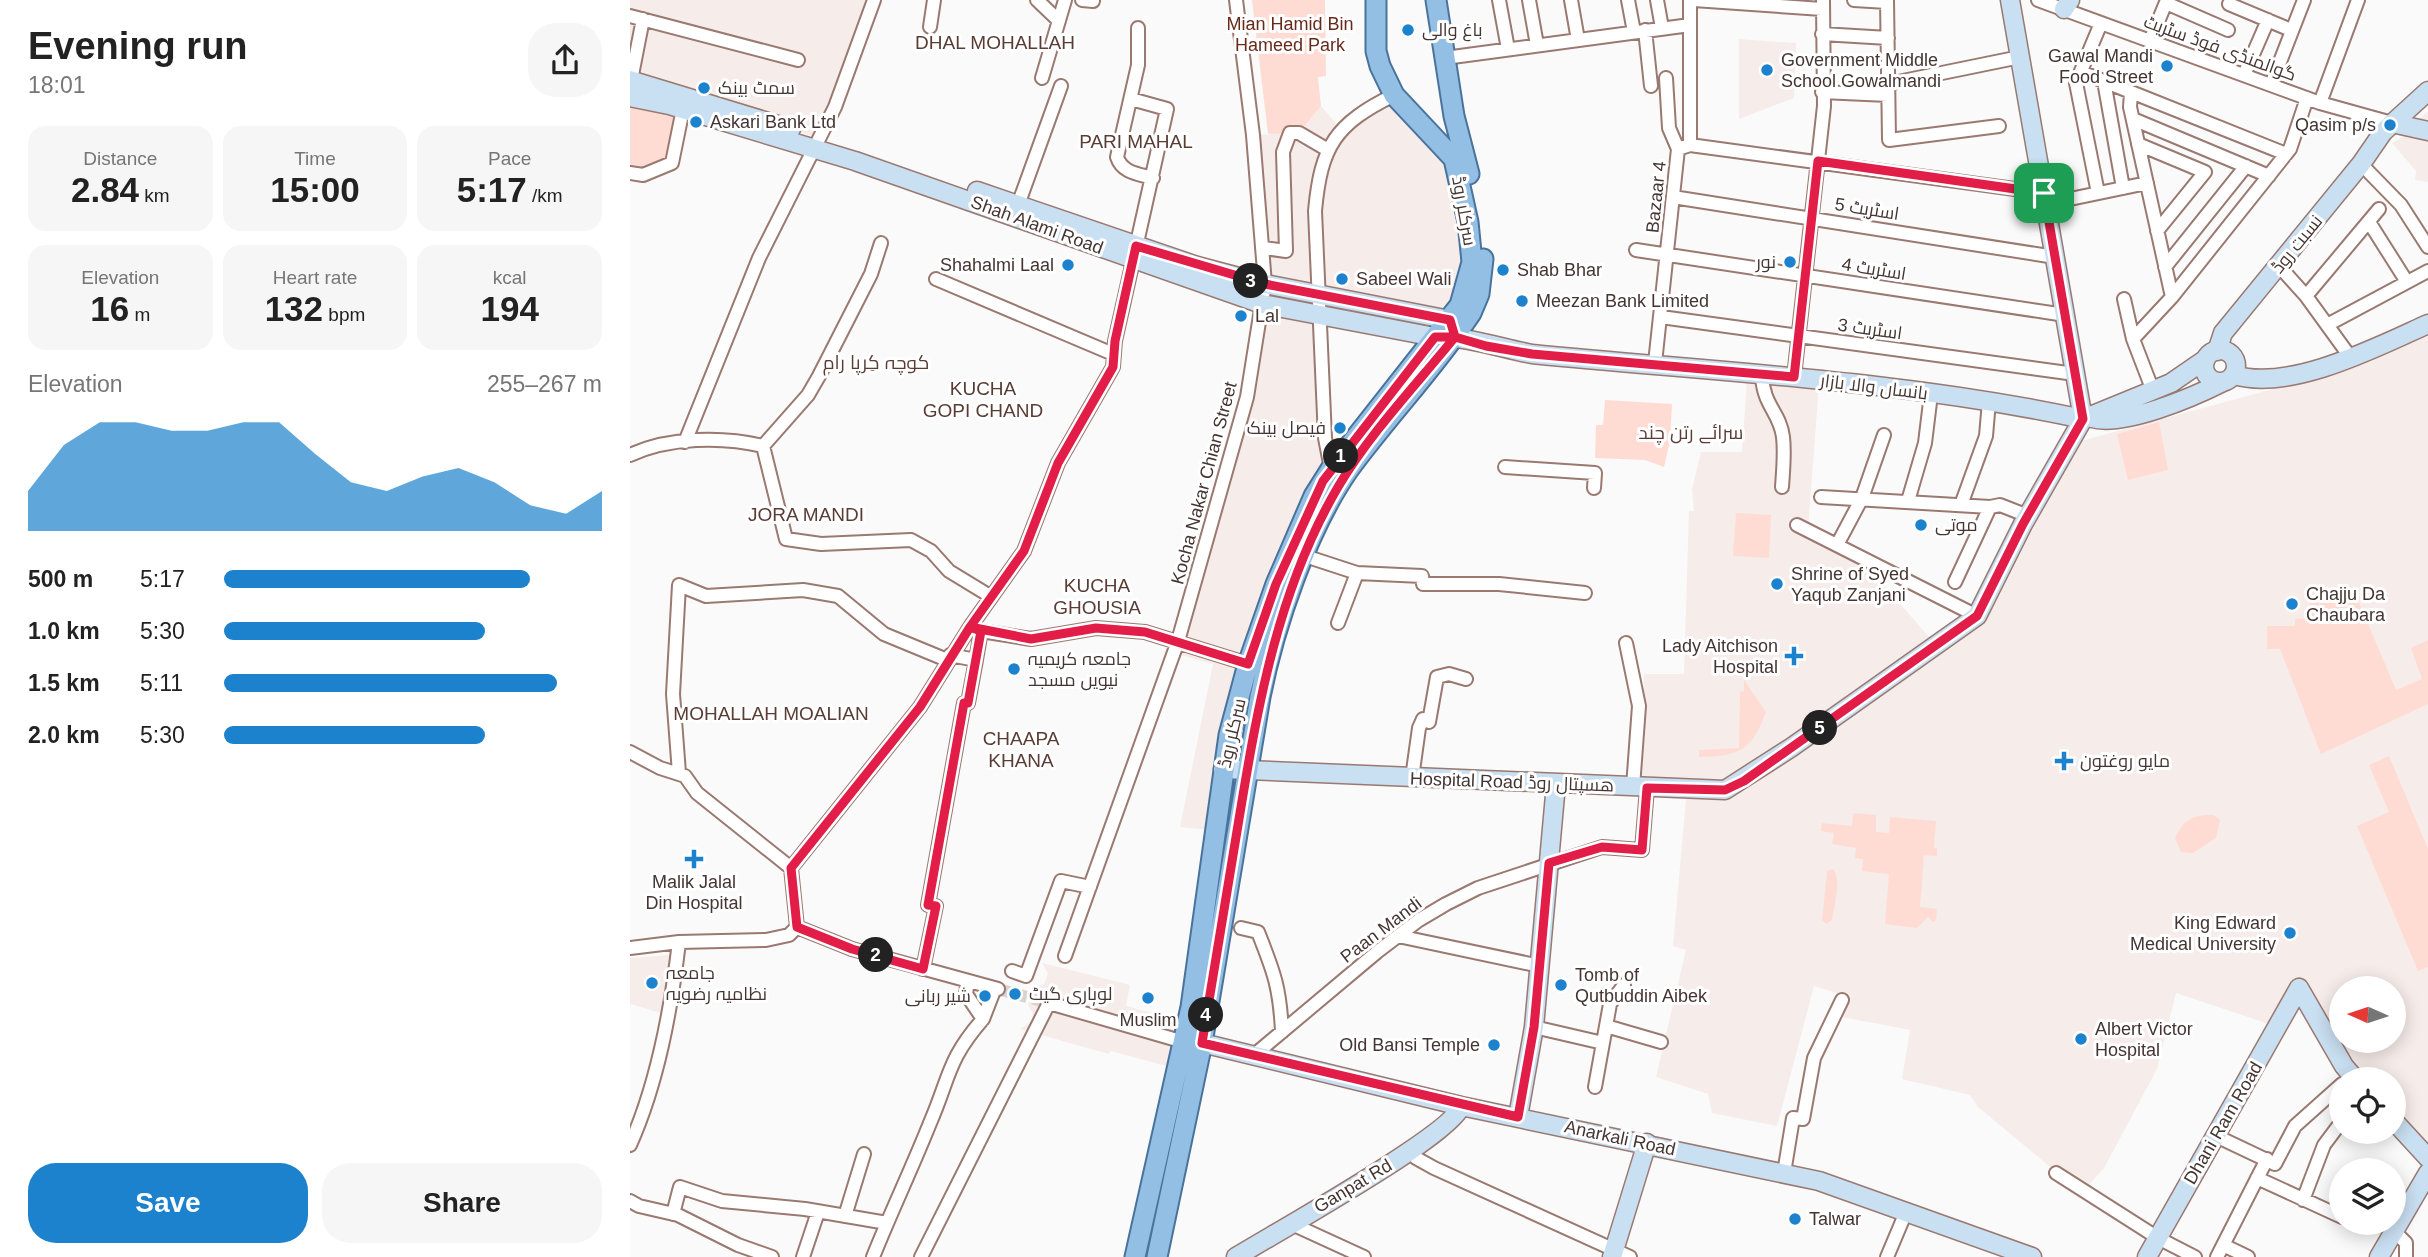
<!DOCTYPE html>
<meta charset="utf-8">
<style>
body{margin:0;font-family:Helvetica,Cairo,sans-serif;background:#f6f6f6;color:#222;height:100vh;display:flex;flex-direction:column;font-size:26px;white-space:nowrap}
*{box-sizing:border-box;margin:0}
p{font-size:23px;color:#767676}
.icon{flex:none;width:38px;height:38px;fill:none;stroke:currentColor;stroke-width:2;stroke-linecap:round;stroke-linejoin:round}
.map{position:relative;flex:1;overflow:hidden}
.panel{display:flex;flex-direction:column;background:#fff;width:630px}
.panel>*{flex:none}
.needle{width:46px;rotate:273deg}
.controls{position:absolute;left:1699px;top:976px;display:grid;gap:14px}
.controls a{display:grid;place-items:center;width:77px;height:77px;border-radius:50%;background:#fff;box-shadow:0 4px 18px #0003;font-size:35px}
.pin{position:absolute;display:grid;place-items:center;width:60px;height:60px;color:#fff;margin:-30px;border-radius:14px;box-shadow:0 4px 10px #0006}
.km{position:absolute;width:35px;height:35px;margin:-18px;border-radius:50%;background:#222;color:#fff;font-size:19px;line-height:35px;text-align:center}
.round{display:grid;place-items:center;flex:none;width:74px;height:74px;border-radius:28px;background:#f6f6f6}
.summary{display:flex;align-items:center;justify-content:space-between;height:119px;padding:0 28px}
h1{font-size:38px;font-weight:700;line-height:52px}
.figures{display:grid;grid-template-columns:repeat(3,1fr);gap:10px;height:119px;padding:7px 28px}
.figures div{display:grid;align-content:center;border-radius:18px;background:#f6f6f6;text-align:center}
.figures b{font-size:35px;font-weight:700}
.figures small{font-size:19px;font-weight:400}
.figures p{font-size:19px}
.chart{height:196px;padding:14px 28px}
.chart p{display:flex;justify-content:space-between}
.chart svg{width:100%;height:126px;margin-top:7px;fill:#1c82cd;opacity:.7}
.button{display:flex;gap:14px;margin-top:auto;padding:14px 28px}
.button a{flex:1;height:80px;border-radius:28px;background:#1c82cd;color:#fff;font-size:28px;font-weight:700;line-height:80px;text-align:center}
.button a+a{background:#f6f6f6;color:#222}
ul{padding:0 28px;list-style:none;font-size:23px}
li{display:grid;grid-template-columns:112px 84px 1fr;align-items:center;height:52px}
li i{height:18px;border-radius:9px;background:#1c82cd}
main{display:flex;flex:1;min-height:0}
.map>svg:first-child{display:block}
.built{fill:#f6ecea;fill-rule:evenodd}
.green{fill:#ffdcd3}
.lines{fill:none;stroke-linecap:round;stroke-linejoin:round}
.street-tunnel{stroke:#d6d3d2;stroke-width:12;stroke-dasharray:12 6;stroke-linecap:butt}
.street-casing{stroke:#9a7970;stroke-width:16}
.secondary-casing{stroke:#9a7970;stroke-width:21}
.primary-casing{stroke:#49739b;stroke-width:23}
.street{stroke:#fff;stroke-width:12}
.secondary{stroke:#c9dff2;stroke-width:18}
.primary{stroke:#94bfe5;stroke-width:19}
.route-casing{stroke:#fff;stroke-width:14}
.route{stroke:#e11d48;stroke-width:9}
.poi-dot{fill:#1c82cd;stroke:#fff;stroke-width:2.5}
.labels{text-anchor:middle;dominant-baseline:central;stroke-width:6;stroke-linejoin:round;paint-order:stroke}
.park-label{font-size:18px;fill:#672a1a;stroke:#fff}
.poi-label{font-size:18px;fill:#443532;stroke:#fff;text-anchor:start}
.street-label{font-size:18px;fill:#443532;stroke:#fff}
.neighbourhood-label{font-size:19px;fill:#593c34;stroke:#fff}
</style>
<main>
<section class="panel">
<div class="summary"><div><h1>Evening run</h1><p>18:01</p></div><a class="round"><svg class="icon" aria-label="share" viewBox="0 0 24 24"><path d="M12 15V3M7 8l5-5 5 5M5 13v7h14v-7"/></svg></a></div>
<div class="figures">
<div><p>Distance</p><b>2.84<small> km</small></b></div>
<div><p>Time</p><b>15:00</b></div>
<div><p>Pace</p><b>5:17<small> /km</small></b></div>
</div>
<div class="figures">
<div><p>Elevation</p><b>16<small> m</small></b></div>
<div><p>Heart rate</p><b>132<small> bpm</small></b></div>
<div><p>kcal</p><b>194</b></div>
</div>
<div class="chart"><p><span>Elevation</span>255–267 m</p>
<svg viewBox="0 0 160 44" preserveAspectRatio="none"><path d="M0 44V30L10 14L20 6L30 6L40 9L50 9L60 6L70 6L80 17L90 27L100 30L110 25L120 22L130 27L140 35L150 38L160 30V44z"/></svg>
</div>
<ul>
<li><b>500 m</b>5:17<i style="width:81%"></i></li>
<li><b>1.0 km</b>5:30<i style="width:69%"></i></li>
<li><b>1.5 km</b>5:11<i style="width:88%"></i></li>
<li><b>2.0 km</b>5:30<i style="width:69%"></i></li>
</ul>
<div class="button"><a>Save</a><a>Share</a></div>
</section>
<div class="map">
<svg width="1798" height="1257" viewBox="0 0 1798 1257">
<rect width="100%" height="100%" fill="#fafafa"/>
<path class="built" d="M 0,0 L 244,0 L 189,138 L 0,80 Z
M 1109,39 L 1166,43 L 1164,98 L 1109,119 Z
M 764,95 L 812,144 L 842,262 L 820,320 L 635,284 L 623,135 L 669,133 L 691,106 L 711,129 Z
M 1798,111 L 1798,182 L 1785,180 L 1786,171 L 1762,143 L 1772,137 Z
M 632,304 L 690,316 L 696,463 L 666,521 L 578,830 L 550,827 L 583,664 L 544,653 L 609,433 Z
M 1798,336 L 1798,1151 L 1764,1114 L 1764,1080 L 1733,1080 L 1669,983 L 1645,1026 L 1546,993 L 1527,1069 L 1474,1168 L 1456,1188 L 1419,1166 L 1348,1107 L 1340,1095 L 1272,1079 L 1280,1030 L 1207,1016 L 1213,995 L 1184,986 L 1147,1126 L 1082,1113 L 1078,1094 L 1026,1077 L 1056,950 L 1043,946 L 1056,799 L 1095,797 L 1339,633 L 1364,606 L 1447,442 L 1669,382 ZM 1712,989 L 1764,989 L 1764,1041 L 1712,1041 Z
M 1117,379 L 1189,384 L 1178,530 L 1156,522 L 1233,561 L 1299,637 L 1098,782 L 1012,779 L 1014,674 L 1054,674 L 1059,511 L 1064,511 L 1062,489 L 1071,452 L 1112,452 Z
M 39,955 L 47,962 L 40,1016 L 1,1004 L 0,1006 L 0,958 Z
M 412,963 L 500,985 L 496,1006 L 549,1020 L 540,1067 L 481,1051 L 479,1054 L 390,1029 L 401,1022 L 403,1014 L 398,1005 L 404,987 L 414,984 L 418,973 Z"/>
<path class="green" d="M 622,0 L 695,0 L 696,76 L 688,77 L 691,106 L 669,133 L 638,134 Z
M 0,97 L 53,110 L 42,163 L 0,173 Z
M 975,400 L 1042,404 L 1040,441 L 1034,467 L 1015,460 L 965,458 L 966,425 L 973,425 Z
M 1529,422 L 1538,470 L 1498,480 L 1487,434 Z
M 1106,513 L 1141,515 L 1139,558 L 1103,556 Z
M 1722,586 L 1766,690 L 1792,679 L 1781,648 L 1798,640 L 1798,704 L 1691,754 L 1650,649 L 1637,649 L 1637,626 L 1665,626 L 1665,619 L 1681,618 L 1679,598 Z
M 1114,680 L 1136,712 C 1121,752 1109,756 1069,757 L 1069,750 L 1109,748 L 1110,692 L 1114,691 Z
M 1759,756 L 1798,849 L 1798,967 L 1788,971 L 1727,826 L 1759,812 L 1739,765 Z
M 1223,813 L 1246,815 L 1246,832 L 1259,833 L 1260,817 L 1306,821 L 1304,848 L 1307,848 L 1307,856 L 1294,855 L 1290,907 L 1307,909 L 1306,920 L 1303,922 L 1298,917 L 1287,928 L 1255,924 L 1259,874 L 1232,871 L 1233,859 L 1225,858 L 1226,848 L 1202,844 L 1204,833 L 1191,831 L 1192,823 L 1222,826 Z
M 1584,815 L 1590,820 L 1586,838 L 1563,853 L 1551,852 L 1545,838 C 1553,819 1564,814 1584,815 Z
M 1203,869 C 1212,878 1204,907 1202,920 L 1196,924 L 1192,920 L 1197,871 Z"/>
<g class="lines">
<path class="street-tunnel" d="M 368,989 L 419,1003"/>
<g class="street-casing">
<path id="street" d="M 407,0 L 429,21
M 452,0 L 463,1
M 869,0 L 878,49
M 899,0 L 907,45
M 941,0 L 948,40
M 998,0 L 1004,32
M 1027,0 L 1032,28
M 1064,0 L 1192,9
M 1224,0 L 1257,2
M 1257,0 L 1259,140 L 1369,126
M 1408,0 L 1690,103 L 1762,123
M 1536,3 L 1598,30
M 1599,4 L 1661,30
M 0,16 L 168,60
M 300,27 L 304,0
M 508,28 L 508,65 L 487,157 C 492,173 509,174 523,178
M 1015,30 L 1021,86
M 1192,34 L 1258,38
M 1520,41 L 1537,0
M 815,58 L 1060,25
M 1451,72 L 1501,92
M 1614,75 L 1638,20
M 412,78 L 435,0
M 1036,78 L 1039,128 L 1048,149
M 1,80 L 13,19
M 1474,81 L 1493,188
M 1258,84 L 1390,57
M 1641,85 L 1674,0
M 1192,92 L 1258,95
M 1690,103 L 1728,0
M 1503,119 L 1639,176
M 1508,144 L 1575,172 L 1527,231
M 1060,145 L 1414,193
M 1731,164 L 1771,205 L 1798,247
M 0,173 L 13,175 L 42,163 L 54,104
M 1468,193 L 1446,83 L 1471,23
M 1043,197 L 1425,257
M 1416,204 L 1517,183
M 388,205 L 431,86
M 1739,222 L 1777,282
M 634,248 L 656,251 L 653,152 L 660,133 L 669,133 L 698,150
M 1006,250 L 1435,315
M 1649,266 L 1676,296 L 1721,358
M 1535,267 L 1616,166
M 306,279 L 483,354
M 1676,296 L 1749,209
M 1542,297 L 1500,107 L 1501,92 L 1656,154
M 1494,299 L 1503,339 L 1523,391
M 1031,317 L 1445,374
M 1697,325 L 1798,271
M 1503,339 L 1542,297 L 1660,149 L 1677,98
M 1025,363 L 1048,149 L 1060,145 L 1060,0
M 1132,375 C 1133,406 1150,412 1153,437 C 1155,453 1153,471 1152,487
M 1164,377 L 1194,106 L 1193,0
M 55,442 L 129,258 L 205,107 L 244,0
M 133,446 L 156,539 L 191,544 L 281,540 L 301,551 L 319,571 L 360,596
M 133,446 L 178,395 L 189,376 L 241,274 L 251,243
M 0,455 C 39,437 92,436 133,446
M 875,467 L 965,473 L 964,488
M 701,469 L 695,438 L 685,211 C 691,146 705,124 764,95
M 1191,497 L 1360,507
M 1278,501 L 1295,443 L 1301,394
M 1331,505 L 1356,436 L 1359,401
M 1167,525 L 1347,616
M 1207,545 L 1232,498 L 1254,435
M 675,556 L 727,573 L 792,576 L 793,584 L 869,584 L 955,593
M 1325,582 L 1360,507 L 1370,505 L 1398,516
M 708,623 L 727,573
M 340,627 L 394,551 L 428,463 L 483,367 L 485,341 L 537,109 L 501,99
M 351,631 L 401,639 L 466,628 L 515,632 L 618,664
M 996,643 L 1009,706 L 1003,787
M 0,752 L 30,768 L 55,776 L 67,793 L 161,868
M 49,773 L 43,694 L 49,585 L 76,596 L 173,590 L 208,596 L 254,634 L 317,660
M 782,778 L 789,728 L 793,719 L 799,722 L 807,677 L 819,674 L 836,679
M 161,868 L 290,707 L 340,627 L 351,631 L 346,660 L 320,655
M 161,868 L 167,927
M 167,927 L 222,949 L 368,989
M 611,928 L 628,932 C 644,972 650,988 652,1032
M 768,936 L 910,966
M 0,948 L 49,942 L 136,940 L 159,935 L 167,927
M 435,956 L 548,641 L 617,397 L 635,284 L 623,135 L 606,0
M 293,969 L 306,906 L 298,905 L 334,703 L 338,703 L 346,660
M 382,971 L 396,976 L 431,881 L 460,887
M 353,1019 L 365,988
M 976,1026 L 1031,1042
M 904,1027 L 973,1043
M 623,1056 L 747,952 L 789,920 L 816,904 L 848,888 L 972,847 L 1012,850 L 1017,788
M 965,1087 L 980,1004 L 994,985
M 1586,1136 L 1645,1164 L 1665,1126 L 1712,1084
M 0,1145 C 28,1082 41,1010 49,942
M 781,1151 L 786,1158 L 804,1168 L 1000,1257
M 1154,1173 L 1163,1118 L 1173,1119 L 1184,1058 L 1212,1000
M 1426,1173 L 1528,1238 L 1565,1257
M 1627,1178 L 1712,1217
M 1673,1200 L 1694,1145 L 1712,1121
M 0,1201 L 9,1206 L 48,1215 L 108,1245 L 142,1257
M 43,1214 L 50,1187 L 92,1201 L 175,1209 L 257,1223
M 215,1216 L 234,1154
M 662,1224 L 734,1257
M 1764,1231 L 1776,1243 L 1776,1257
M 1593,1245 L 1618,1257
M 173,1257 L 188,1212
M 243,1257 C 261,1212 282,1168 300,1123 C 320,1077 317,1060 353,1019 L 336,994 L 338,981
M 291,1257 L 419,1003 L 554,1042
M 1257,1257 L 1276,1212
M 1587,1257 L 1637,1159"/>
</g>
<g class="secondary-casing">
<path id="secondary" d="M 1434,9 L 1440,0
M 0,80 L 161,129
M 0,97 L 39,105 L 225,161 L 632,304 L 805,337 C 837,336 870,348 902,354 C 1086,372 1272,380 1453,419 L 1380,0
M 1762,123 L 1798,131
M 347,191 L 567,266 L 635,284 L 820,320 L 822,328
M1574 366a16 16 0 1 1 32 0a16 16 0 1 1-32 0Z
M 1587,351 L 1593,333 L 1731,164 L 1753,132 L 1798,91
M 1604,375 C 1660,392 1747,347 1798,324
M 1462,418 C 1494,427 1563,397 1593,382
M 593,769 L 1095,790 L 1162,747 L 1347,616 L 1393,524 L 1453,419 L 1541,383 L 1576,359
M 1669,988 L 1714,1066 L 1726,1080
M 572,1043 L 831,1106 L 1189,1181 L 1402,1257
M 888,1117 L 904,1027 L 926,784
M 1764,1121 L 1798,1158
M 606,1257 C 643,1234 822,1135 831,1106
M 982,1257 L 1017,1143
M 1517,1257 L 1669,988
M 1749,1257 L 1798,1173"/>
</g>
<g class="primary-casing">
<path id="primary" d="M 806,0 L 824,116 L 839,174
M 505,1257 L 561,1007 L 599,735 L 618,664 L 646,584 L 684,496 L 701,469 L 830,305 L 842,262 L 838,222 L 824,159 L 764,95 L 750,66 L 746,51 L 746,0
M 527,1257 L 572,1043 L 630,697 C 644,626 677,529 719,469 C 758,416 804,368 841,313 L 849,294 L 853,259"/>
</g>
<use href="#street" class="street"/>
<use href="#secondary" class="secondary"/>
<use href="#primary" class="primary"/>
</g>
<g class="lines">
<g class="route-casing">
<path id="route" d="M 1414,193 L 1188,161 L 1164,377 L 902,354 L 856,346 L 825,337 L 805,337 L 693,481 L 646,584 L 618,664 L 515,632 L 466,628 L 401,639 L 340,627 L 290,707 L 161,868 L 167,927 L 222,949 L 293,969 L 306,906 L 298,905 L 334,703 L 338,703 L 351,631 L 340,627 L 394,551 L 428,463 L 483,367 L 485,341 L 506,246 L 635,284 L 820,320 L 825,337 C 786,385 740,433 708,487 C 648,589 628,704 609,819 C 596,894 584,969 572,1043 L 888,1117 L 904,1027 L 919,863 L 972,847 L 1012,850 L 1017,788 L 1095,790 L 1114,781 L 1347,616 L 1393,524 L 1453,419 L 1414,193"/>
</g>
<use href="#route" class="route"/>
</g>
<g class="poi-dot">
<circle cx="778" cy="30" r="7"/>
<circle cx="1537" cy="66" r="7"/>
<circle cx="1137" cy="70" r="7"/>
<circle cx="74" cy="88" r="7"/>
<circle cx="66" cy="122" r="7"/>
<circle cx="1760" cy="125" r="7"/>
<circle cx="1160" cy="262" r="7"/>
<circle cx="438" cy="265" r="7"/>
<circle cx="873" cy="270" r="7"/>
<circle cx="712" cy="279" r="7"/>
<circle cx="892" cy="301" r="7"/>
<circle cx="611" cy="316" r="7"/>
<circle cx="710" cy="428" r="7"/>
<circle cx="1291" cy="525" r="7"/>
<circle cx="1147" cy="584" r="7"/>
<circle cx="1662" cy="604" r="7"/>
<path d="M1160.5 645.5h7v7h7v7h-7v7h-7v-7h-7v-7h7z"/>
<circle cx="384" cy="669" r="7"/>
<path d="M1430.5 750.5h7v7h7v7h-7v7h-7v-7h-7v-7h7z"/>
<path d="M60.5 848.5h7v7h7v7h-7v7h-7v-7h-7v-7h7z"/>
<circle cx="1660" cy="933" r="7"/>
<circle cx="22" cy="983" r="7"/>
<circle cx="931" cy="985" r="7"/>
<circle cx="385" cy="994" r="7"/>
<circle cx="355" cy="996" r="7"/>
<circle cx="518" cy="998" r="7"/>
<circle cx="1451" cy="1039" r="7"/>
<circle cx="864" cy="1045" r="7"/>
<circle cx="1165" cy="1219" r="7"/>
</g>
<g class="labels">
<g class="park-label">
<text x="660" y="24">Mian Hamid Bin<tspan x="660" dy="21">Hameed Park</tspan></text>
</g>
<g class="poi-label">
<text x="792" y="30">باغ والی</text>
<text x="1523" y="56" text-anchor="end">Gawal Mandi<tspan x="1523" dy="21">Food Street</tspan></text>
<text x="1151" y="60">Government Middle<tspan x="1151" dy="21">School Gowalmandi</tspan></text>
<text x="88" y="88">سمٹ بینک</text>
<text x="80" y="122">Askari Bank Ltd</text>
<text x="1746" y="125" text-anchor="end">Qasim p/s</text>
<text x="1146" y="262" text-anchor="end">نور</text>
<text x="424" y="265" text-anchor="end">Shahalmi Laal</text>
<text x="887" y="270">Shab Bhar</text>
<text x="726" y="279">Sabeel Wali</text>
<text x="906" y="301">Meezan Bank Limited</text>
<text x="625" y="316">Lal</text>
<text x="696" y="428" text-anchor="end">فیصل بینک</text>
<text x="1305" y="525">موتی</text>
<text x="1161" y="574">Shrine of Syed<tspan x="1161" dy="21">Yaqub Zanjani</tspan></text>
<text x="1676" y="594">Chajju Da<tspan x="1676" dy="21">Chaubara</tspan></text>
<text x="1148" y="646" text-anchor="end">Lady Aitchison<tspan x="1148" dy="21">Hospital</tspan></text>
<text x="398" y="659">جامعہ کریمیہ<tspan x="398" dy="21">نیویں مسجد</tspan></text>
<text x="1450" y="761">مایو روغتون</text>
<text x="64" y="882" text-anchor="middle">Malik Jalal<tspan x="64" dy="21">Din Hospital</tspan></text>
<text x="1646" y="923" text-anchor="end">King Edward<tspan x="1646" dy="21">Medical University</tspan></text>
<text x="36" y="973">جامعہ<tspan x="36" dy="21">نظامیہ رضویہ</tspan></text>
<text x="945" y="975">Tomb of<tspan x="945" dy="21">Qutbuddin Aibek</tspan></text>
<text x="399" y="994">لوہاری گیٹ</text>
<text x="341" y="996" text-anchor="end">شیر ربانی</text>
<text x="518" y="1020" text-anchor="middle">Muslim</text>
<text x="1465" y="1029">Albert Victor<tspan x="1465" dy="21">Hospital</tspan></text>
<text x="850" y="1045" text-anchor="end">Old Bansi Temple</text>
<text x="1179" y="1219">Talwar</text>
</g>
<g class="street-label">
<text transform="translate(1590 48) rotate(20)">گوالمنڈی فوڈ سٹریٹ</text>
<text transform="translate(1026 197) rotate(-84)">Bazaar 4</text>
<text transform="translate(1237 209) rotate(9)">اسٹریٹ 5</text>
<text transform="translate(834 211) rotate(80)">سرکلر روڈ</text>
<text transform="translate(407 225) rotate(20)">Shah Alami Road</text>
<text transform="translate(1667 244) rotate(-51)">نسبت روڈ</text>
<text transform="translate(1244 269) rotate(9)">اسٹریٹ 4</text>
<text transform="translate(1240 329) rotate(8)">اسٹریٹ 3</text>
<text transform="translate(1244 387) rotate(7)">بانساں والا بازار</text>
<text transform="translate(574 483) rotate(-75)">Kocha Nakar Chian Street</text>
<text transform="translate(602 733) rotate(-77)">سرکلر روڈ</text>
<text transform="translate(882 782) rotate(2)">Hospital Road ھسپتال روڈ</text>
<text transform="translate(751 930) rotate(-37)">Paan Mandi</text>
<text transform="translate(1593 1123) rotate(-60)">Dhani Ram Road</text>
<text transform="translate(990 1138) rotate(12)">Anarkali Road</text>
<text transform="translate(723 1186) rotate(-31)">Ganpat Rd</text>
</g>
<g class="neighbourhood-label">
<text x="365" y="42">DHAL MOHALLAH</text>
<text x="506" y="141">PARI MAHAL</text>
<text x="246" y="362">کوچہ کِرپا رام</text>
<text x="353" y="388">KUCHA<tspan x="353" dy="22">GOPI CHAND</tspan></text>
<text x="1061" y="432">سرائے رتن چند</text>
<text x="176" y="514">JORA MANDI</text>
<text x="467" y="585">KUCHA<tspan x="467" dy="22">GHOUSIA</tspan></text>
<text x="141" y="713">MOHALLAH MOALIAN</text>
<text x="391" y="738">CHAAPA<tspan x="391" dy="22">KHANA</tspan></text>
</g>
</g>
</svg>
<div class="controls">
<a><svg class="needle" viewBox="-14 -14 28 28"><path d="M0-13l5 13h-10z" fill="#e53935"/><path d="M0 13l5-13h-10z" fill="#767676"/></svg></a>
<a><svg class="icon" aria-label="locate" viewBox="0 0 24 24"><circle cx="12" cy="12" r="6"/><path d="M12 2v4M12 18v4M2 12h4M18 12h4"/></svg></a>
<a><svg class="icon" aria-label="layers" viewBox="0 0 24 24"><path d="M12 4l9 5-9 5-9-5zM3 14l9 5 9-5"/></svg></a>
</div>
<div class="pin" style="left:1414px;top:193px;background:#1e9e55"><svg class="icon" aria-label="arrive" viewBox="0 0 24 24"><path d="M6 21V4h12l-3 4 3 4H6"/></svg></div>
<b class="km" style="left:711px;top:456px">1</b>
<b class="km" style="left:246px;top:955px">2</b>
<b class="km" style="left:621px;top:281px">3</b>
<b class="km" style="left:576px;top:1015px">4</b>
<b class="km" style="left:1190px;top:728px">5</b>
</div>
</main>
